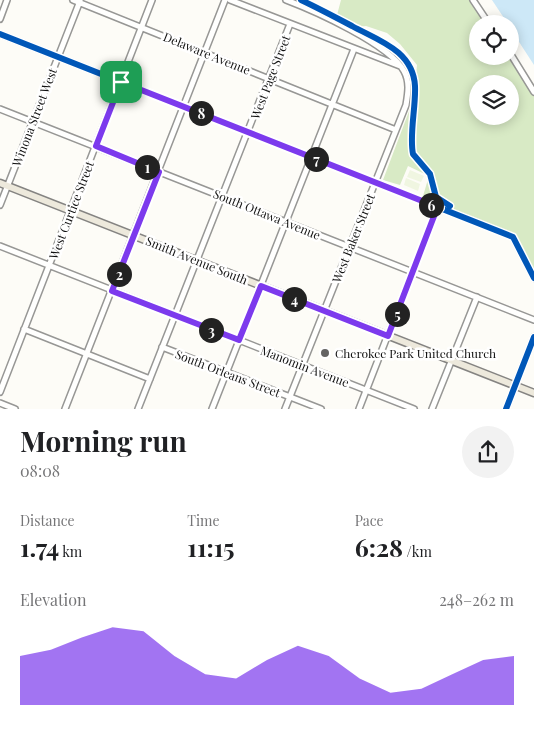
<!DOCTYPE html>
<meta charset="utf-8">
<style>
body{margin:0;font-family:"Playfair Display",serif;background:#f2f2f2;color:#202124;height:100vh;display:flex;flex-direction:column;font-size:19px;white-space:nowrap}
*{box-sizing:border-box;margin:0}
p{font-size:16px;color:#757577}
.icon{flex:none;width:28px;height:28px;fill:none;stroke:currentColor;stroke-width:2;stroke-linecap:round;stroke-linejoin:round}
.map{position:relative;height:409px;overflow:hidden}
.details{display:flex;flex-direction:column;background:#fff;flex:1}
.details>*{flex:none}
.fabs{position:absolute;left:469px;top:15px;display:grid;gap:10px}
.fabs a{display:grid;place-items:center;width:50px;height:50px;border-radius:50%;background:#fff;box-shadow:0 2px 12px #0003;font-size:25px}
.pin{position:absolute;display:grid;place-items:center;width:42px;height:42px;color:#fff;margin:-21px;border-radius:10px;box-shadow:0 2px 8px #0006}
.km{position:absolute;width:25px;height:25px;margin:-12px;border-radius:50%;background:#222;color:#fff;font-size:14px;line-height:25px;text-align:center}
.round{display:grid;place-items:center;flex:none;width:52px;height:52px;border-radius:26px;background:#f2f2f2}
.headline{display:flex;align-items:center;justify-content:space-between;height:85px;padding:0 20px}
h1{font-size:28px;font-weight:700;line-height:38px}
.figures{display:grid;grid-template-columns:repeat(3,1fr);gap:8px;height:85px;padding:5px 20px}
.figures div{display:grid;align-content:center}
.figures b{font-size:25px;font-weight:700}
.figures small{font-size:14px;font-weight:400}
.figures p{font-size:14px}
.chart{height:140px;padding:10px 20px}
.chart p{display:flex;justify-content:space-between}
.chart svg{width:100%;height:90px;margin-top:5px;fill:#7c3aed;opacity:.7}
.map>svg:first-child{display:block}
.forest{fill:#d8eac5;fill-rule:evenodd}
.pitch{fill:#f0f6e1}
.water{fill:#cde8f7}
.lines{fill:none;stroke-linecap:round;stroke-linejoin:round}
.minor-casing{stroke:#979795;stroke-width:8}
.major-casing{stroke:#858482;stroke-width:9}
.minor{stroke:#fffffe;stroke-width:5}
.major{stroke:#ede9dc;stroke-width:6}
.cycleway-casing{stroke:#fff;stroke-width:9}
.cycleway{stroke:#0057b8;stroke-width:6}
.route-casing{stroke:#fff;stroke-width:10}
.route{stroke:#7c3aed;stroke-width:6}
.poi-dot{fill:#646362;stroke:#fff;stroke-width:2}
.labels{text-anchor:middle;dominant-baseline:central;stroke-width:5;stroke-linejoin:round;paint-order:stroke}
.street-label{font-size:12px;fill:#111;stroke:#fff}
.poi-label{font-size:12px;fill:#111;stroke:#fff;text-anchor:start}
</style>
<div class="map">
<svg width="534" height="409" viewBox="0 0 534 409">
<rect width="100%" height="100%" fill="#fdfcf7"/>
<path class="forest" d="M 341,0 L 472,0 L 487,24 L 478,24 L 478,56 L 509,56 L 534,94 L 534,277 L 515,235 L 423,196 L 429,176 L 408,166 L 400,185 L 383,180 L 414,98 L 417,65 L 400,44 L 387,33 L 366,26 L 358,27 L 337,15 ZM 478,84 L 510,84 L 510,116 L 478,116 Z"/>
<path class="pitch" d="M 410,170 L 424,176 L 421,182 L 407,177 Z
M 406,178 L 420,184 L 418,191 L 404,185 Z"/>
<path class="water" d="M 492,0 L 534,0 L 534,65 L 510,28 L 510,24 L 508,24 Z"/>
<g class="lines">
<g class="minor-casing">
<path id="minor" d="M 73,0 L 396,130
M 230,0 L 400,66
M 473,0 L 489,24
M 0,19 L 7,0
M 0,34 L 513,237 L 534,278
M 510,53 L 534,92
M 0,109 L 534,320
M 0,205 L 80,1
M 0,246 L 414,409
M 24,329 L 150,379
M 162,347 L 321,409
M 0,392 L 152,0
M 0,403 L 15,409
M 65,409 L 225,0
M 138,409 L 290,24
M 212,409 L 354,49
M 285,409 L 406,105 C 408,93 410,82 404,71 C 389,44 315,11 286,0
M 359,409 L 436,211 L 440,208
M 432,409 L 477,297
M 506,409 L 534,337"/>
</g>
<g class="major-casing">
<path id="major" d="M 0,183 L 534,393"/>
</g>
<use href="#minor" class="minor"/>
<use href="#major" class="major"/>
<g class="cycleway-casing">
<path id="cycleway" d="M 301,0 C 318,8 335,17 352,26 C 377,40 413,50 415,86 C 416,107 409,135 413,154 L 430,174 L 436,197 L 450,206
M 0,34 L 513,237 L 534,278
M 506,409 L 534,337"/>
</g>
<use href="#cycleway" class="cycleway"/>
</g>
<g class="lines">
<g class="route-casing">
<path id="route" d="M 121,82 L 440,208 L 436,211 L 388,336 L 261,286 L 239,340 L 112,291 L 159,172 L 96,146 Z"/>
</g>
<use href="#route" class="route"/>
</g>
<circle class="poi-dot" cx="325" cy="353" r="5"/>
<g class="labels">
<g class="street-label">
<text transform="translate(207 53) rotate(22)">Delaware Avenue</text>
<text transform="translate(270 77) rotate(-69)">West Page Street</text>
<text transform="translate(34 117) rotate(-69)">Winona Street West</text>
<text transform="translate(71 210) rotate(-69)">West Curtice Street</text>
<text transform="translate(267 214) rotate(22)">South Ottawa Avenue</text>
<text transform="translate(353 238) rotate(-68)">West Baker Street</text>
<text transform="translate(197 260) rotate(22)">Smith Avenue South</text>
<text transform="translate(305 366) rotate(21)">Manomin Avenue</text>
<text transform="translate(228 373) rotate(21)">South Orleans Street</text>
</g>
<g class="poi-label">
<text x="335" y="353">Cherokee Park United Church</text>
</g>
</g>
</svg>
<div class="fabs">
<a><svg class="icon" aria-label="locate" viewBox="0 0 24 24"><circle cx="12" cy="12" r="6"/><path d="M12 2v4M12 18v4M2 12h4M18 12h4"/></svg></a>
<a><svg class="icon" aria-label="layers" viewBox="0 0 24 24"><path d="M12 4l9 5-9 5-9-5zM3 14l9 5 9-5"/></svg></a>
</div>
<div class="pin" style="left:121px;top:82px;background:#1e9e55"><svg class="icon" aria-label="arrive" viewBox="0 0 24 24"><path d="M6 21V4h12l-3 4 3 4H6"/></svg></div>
<b class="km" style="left:147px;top:167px">1</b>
<b class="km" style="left:119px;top:274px">2</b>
<b class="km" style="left:211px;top:330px">3</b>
<b class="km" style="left:294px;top:299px">4</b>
<b class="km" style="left:397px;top:314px">5</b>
<b class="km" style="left:431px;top:205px">6</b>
<b class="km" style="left:316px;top:159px">7</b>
<b class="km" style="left:201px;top:113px">8</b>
</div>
<section class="details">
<div class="headline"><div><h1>Morning run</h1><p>08:08</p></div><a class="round"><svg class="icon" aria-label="share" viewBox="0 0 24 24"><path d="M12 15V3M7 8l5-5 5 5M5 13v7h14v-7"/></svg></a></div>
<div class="figures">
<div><p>Distance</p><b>1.74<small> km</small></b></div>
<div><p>Time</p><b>11:15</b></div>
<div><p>Pace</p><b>6:28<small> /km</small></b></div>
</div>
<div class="chart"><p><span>Elevation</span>248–262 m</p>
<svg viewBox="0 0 160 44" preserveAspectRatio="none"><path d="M0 44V20L10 17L20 11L30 6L40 8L50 20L60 29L70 31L80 22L90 15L100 20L110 31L120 38L130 36L140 29L150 22L160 20V44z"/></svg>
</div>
</section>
